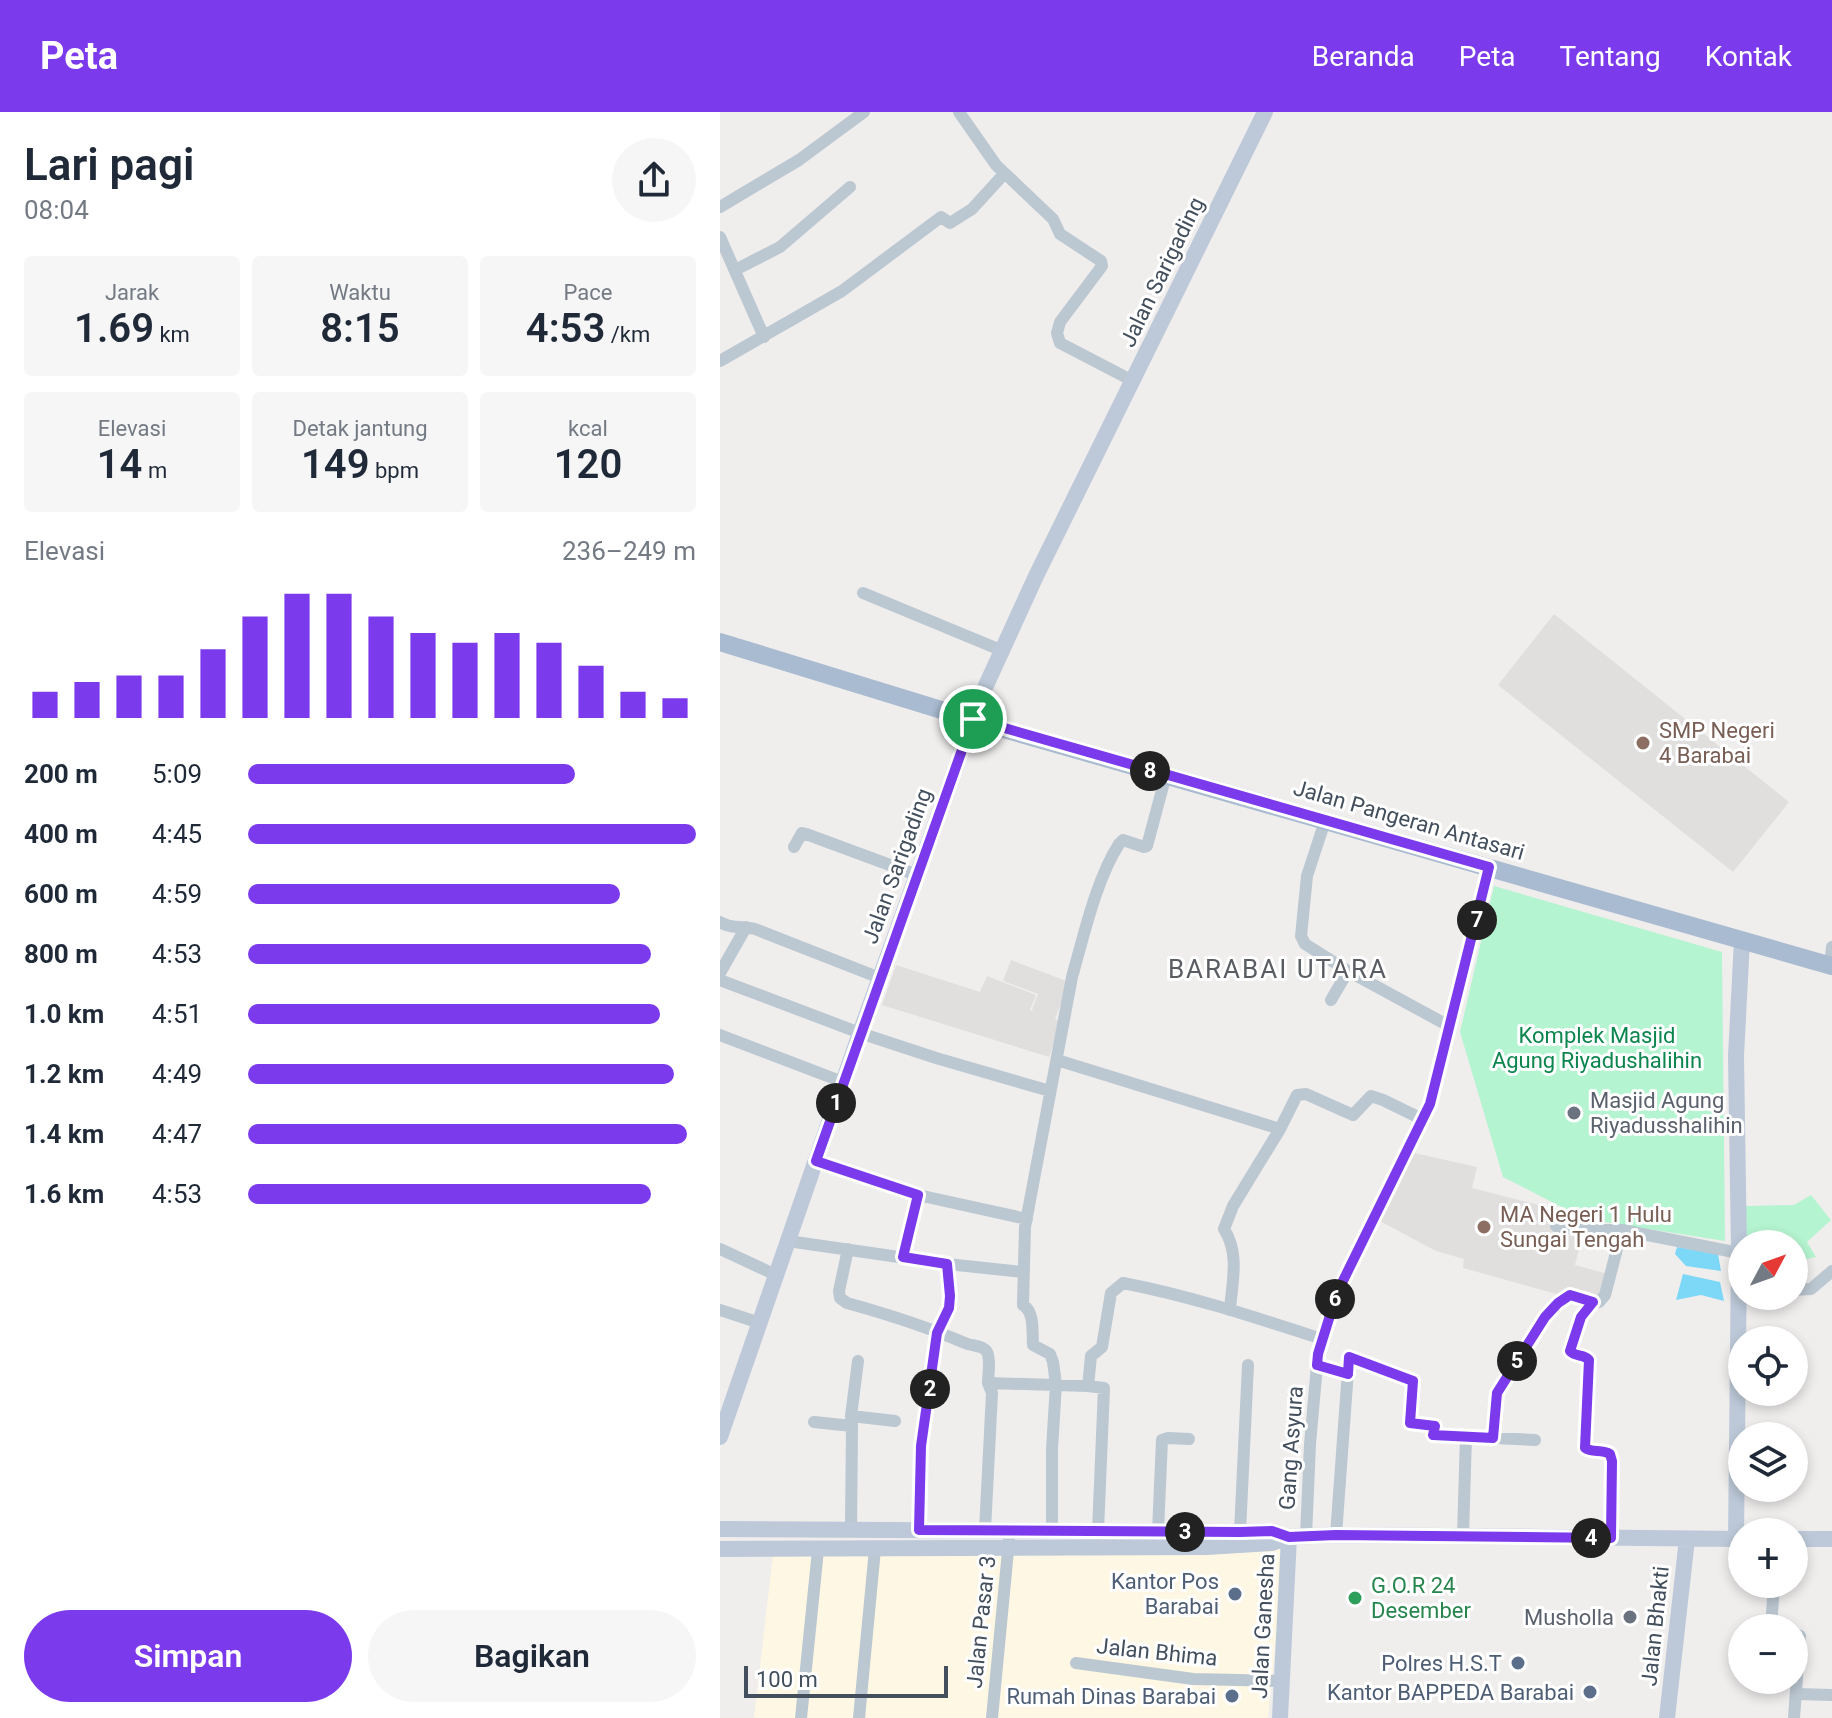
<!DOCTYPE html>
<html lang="id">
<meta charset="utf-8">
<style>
body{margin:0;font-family:Roboto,sans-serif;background:#f6f6f7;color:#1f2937;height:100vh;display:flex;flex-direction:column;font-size:30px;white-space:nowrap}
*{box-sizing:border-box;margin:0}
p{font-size:26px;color:#747a83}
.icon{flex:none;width:44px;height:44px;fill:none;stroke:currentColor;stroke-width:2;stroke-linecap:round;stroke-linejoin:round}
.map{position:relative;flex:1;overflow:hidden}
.sheet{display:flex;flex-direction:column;background:#fff;width:720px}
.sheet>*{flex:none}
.needle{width:52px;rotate:49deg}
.controls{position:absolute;left:1008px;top:1118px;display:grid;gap:16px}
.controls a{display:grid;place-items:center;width:80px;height:80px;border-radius:50%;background:#fff;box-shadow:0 4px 12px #0003;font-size:40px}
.scale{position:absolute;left:24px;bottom:20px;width:204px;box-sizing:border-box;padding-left:8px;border:4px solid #434f5d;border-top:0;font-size:22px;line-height:28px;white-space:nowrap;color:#434f5d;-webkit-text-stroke:6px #fff;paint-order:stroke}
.pin{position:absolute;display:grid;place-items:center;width:68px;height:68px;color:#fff;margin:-34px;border:4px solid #fff;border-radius:50%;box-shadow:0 2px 8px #0007}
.km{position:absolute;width:40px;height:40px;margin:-20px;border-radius:50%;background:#222;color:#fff;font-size:22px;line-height:40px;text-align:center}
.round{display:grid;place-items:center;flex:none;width:84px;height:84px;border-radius:42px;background:#f6f6f7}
.overview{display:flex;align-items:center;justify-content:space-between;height:136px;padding:0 24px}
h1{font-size:44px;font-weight:600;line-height:60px}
.metrics{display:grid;grid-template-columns:repeat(3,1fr);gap:12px;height:136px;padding:8px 24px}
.metrics div{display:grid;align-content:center;border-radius:8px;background:#f6f6f7;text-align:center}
.metrics b{font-size:40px;font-weight:600}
.metrics small{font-size:22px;font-weight:400}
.metrics p{font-size:22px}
.chart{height:224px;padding:16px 24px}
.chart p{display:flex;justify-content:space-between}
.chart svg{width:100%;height:144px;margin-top:8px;stroke:#7c3aed;stroke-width:6}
.button{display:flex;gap:16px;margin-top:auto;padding:16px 24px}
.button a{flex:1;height:92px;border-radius:48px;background:#7c3aed;color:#fff;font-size:32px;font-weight:600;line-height:92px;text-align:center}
.button a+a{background:#f6f6f7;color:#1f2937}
ul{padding:0 24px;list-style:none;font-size:26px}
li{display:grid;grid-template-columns:128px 96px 1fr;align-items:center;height:60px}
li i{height:20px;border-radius:10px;background:#7c3aed}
header{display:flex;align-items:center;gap:48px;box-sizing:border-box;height:112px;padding:0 40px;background:#7c3aed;color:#fff}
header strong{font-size:38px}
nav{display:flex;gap:44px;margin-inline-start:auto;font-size:28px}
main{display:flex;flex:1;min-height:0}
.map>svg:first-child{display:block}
.commercial{fill:#fef7e3}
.education{fill:#e1dede}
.green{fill:#b5f4d0}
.water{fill:#7dd7f6}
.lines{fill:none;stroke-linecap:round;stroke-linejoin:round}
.street{stroke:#bbc7d1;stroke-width:12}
.secondary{stroke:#bdc9d9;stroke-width:16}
.primary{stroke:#a9bbd0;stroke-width:18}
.route-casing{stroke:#fff;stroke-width:16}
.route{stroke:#7c3aed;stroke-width:10}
.education-dot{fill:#8d6e63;stroke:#fff;stroke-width:3}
.worship-dot{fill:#6b7280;stroke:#fff;stroke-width:3}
.service-dot{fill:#5c6f8a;stroke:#fff;stroke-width:3}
.leisure-dot{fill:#2e9e5b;stroke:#fff;stroke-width:3}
.labels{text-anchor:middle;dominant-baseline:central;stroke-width:6;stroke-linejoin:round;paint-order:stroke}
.street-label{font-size:22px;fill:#434f5d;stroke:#fff}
.education-label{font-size:22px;fill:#785e54;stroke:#fff;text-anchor:start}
.park-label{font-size:22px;fill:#0c864e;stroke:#fff}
.worship-label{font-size:22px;fill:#5b616d;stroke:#fff;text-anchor:start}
.service-label{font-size:22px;fill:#4e5e75;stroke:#fff;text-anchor:end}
.leisure-label{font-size:22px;fill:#27864d;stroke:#fff;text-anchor:start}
.quarter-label{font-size:26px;letter-spacing:2px;fill:#595d63;stroke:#fff}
</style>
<header>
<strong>Peta</strong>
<nav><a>Beranda</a><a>Peta</a><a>Tentang</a><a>Kontak</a></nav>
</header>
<main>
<section class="sheet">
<div class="overview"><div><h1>Lari pagi</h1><p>08:04</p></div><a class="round"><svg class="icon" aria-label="share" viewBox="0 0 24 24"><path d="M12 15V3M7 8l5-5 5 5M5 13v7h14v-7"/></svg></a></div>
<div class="metrics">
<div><p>Jarak</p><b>1.69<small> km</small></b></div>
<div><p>Waktu</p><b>8:15</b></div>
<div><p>Pace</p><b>4:53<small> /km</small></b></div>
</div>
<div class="metrics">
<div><p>Elevasi</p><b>14<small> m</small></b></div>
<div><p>Detak jantung</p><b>149<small> bpm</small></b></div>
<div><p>kcal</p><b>120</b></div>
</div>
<div class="chart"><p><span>Elevasi</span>236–249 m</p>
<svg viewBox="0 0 160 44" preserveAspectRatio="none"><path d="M5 44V36M15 44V33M25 44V31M35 44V31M45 44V23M55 44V13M65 44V6M75 44V6M85 44V13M95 44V18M105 44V21M115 44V18M125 44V21M135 44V28M145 44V36M155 44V38"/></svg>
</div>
<ul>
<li><b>200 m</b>5:09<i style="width:73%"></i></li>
<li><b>400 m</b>4:45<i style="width:100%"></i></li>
<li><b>600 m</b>4:59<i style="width:83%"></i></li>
<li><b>800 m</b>4:53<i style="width:90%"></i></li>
<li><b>1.0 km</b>4:51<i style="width:92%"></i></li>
<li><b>1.2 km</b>4:49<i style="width:95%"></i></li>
<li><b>1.4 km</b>4:47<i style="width:98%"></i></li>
<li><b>1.6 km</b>4:53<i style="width:90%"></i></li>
</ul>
<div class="button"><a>Simpan</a><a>Bagikan</a></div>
</section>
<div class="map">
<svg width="1112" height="1606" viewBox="0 0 1112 1606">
<rect width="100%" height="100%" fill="#f0eded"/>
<path class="commercial" d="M 565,1433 L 548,1606 L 34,1606 L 53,1443 Z"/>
<path class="education" d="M 834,502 L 1069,690 L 1013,760 L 778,573 Z
M 291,848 L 349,870 L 335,907 L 341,910 L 329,945 L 162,893 L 176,853 L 260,880 L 267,864 L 316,883 L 310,898 L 313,900 L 312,898 L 318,882 L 283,869 Z
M 685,1039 L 757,1055 L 752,1076 L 839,1098 L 862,1124 L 855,1153 L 888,1162 L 880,1194 L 743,1156 L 744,1147 L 716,1139 L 656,1107 Z"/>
<path class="green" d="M 774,774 L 1002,840 L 1005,1129 L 865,1107 L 783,1065 L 740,920 Z
M 1091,1083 L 1111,1108 L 1087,1130 L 1096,1145 L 1074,1150 L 1074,1132 L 1026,1132 L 1025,1094 L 1074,1093 Z"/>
<path class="water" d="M 957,1135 L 998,1142 L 1001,1159 L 966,1154 L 955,1142 Z
M 963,1162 L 1000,1170 L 1004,1189 L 981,1183 L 956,1188 Z"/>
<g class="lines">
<path class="street" d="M 239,0 L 276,53 L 333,107 L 340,122 L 381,149 L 382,154 L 340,210 L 337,221 L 340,231 L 413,269
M 0,95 L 79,48 L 144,0
M 0,125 L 44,225
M 15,158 L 60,135 L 130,75
M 0,249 L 122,179 L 221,105 L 230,111 L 252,97 L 284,62
M 143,481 L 283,539
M 605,709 L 587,764 L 581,824 L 585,832 L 628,859
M 74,735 L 82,721 L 86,722 L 197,763
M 0,810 C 11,817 22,814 35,817 L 160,866
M 1110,853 L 1112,835
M 0,861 L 26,815
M 0,868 L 140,921 L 216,946 L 330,979
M 611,888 L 628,859 L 729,914
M 0,923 L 123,970
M 337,948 L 560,1017 L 513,1094 L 504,1117 C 520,1142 512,1170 510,1198
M 560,1017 L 577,983 L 586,982 L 633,1003 L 651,984 L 663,988 L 702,1007
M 96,1049 L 198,1083 L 307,1107
M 836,1114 L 867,1118 L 902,1118 L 1019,1141
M 68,1129 L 227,1152 L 303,1160
M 0,1137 L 56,1163
M 128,1137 L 119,1179 L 120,1186 L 127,1191 C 167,1202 207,1215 245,1231 C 251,1234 263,1233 267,1240 C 271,1248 268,1263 268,1271 L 368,1274 L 384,1276 L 378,1419
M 183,1145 L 198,1083
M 1074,1178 L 1091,1177 L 1112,1159
M 873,1190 L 861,1205 L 850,1239 C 855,1245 864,1242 869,1248 L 865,1336 C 872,1341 882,1337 890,1342 L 892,1349 L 891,1426
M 0,1198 L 40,1211
M 597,1253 L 628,1262
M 368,1274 L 371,1244 L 382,1235 L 391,1181 L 403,1171 C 471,1184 537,1206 602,1227
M 131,1304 L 175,1309
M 94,1310 L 132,1314
M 773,1326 L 777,1281 L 825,1205 L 838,1191 L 850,1183 L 874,1191 L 879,1190 L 885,1183 L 902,1118
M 131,1417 L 132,1314 L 131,1304 L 138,1249
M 199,1418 L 201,1334 L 217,1221 L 229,1196 L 230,1184 L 227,1152
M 265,1418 L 272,1281 L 268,1271
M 332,1419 L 332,1337 L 336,1272 L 333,1250 L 330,1242 L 313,1233 C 312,1221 315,1200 303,1193 L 305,1115 L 352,865 C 364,823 376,768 399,732 L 403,728 L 424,735 L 427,734 L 446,663
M 438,1419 L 442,1328 L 448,1326 L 469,1327
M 520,1420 L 528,1253
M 616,1423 L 629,1245 L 693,1269 L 690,1311 L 715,1314 L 713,1323 L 815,1328
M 586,1424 L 590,1332 L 598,1242 L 617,1181 L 710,992 L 769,755
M 743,1424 L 746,1324
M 1051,1516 L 1054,1472
M 1074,1523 L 1080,1524 L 1074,1606
M 356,1551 L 473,1567 L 563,1569
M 1076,1582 L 1112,1583
M 81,1606 L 98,1438
M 139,1606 L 155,1437
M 272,1606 L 290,1418"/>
<path class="secondary" d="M 0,1325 L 140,921 L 263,580 L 316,464 L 545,0
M 0,1417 L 520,1420 L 552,1419 L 569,1425
M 1016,1427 L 1019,1141 L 1016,944 L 1022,828
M 1074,1427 L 1112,1427
M 0,1437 L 487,1435 L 552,1431 L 569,1425 L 616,1423 L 1022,1427
M 560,1606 L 569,1425
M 947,1606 L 967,1427"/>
<path class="primary" d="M 0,530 L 280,616 L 1112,854"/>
</g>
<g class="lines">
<g class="route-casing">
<path id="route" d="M 253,607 L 769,755 L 710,992 L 617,1181 L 598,1242 L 597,1253 L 628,1262 L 629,1245 L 693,1269 L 690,1311 L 715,1314 L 713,1323 L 773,1326 L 777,1281 L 825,1205 L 838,1191 L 850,1183 L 873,1190 L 861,1205 L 850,1239 C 855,1245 864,1242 869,1248 L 865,1336 C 872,1341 882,1337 890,1342 L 892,1349 L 891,1426 L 616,1423 L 569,1425 L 552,1419 L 520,1420 L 199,1418 L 201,1334 L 217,1221 L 229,1196 L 230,1184 L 227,1152 L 183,1145 L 198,1083 L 96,1049 Z"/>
</g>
<use href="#route" class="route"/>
</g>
<g class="education-dot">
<circle cx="923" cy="631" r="8"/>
<circle cx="764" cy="1115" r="8"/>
</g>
<g class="worship-dot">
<circle cx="854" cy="1001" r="8"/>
<circle cx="910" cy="1505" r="8"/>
</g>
<g class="service-dot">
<circle cx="515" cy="1482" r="8"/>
<circle cx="798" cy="1551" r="8"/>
<circle cx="870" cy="1580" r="8"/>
<circle cx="512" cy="1584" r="8"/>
</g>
<circle class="leisure-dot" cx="635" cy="1486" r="8"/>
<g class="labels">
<g class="street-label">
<text transform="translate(442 160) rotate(-64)">Jalan Sarigading</text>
<text transform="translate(689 708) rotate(16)">Jalan Pangeran Antasari</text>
<text transform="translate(177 754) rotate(-70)">Jalan Sarigading</text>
<text transform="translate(571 1336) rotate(-86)">Gang Asyura</text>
<text transform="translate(261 1510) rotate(-84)">Jalan Pasar 3</text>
<text transform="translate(543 1514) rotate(-87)">Jalan Ganesha</text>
<text transform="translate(935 1514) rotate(-84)">Jalan Bhakti</text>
<text transform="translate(437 1540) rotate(6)">Jalan Bhima</text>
</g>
<g class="education-label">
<text x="939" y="618">SMP Negeri<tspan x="939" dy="25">4 Barabai</tspan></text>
<text x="780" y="1102">MA Negeri 1 Hulu<tspan x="780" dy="25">Sungai Tengah</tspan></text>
</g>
<g class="park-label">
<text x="877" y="923">Komplek Masjid<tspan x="877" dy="25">Agung Riyadushalihin</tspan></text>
</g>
<g class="worship-label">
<text x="870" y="988">Masjid Agung<tspan x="870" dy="25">Riyadusshalihin</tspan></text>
<text x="894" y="1505" text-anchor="end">Musholla</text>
</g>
<g class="service-label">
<text x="499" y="1469">Kantor Pos<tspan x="499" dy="25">Barabai</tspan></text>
<text x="782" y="1551">Polres H.S.T</text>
<text x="854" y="1580">Kantor BAPPEDA Barabai</text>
<text x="496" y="1584">Rumah Dinas Barabai</text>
</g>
<g class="leisure-label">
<text x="651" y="1473">G.O.R 24<tspan x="651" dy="25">Desember</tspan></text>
</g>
<g class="quarter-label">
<text x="558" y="857">BARABAI UTARA</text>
</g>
</g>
</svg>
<div class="controls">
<a><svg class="needle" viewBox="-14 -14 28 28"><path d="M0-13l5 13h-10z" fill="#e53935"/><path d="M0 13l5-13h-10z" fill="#747a83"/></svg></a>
<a><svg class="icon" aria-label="locate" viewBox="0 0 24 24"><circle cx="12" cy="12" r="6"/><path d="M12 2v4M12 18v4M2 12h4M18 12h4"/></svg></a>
<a><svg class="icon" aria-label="layers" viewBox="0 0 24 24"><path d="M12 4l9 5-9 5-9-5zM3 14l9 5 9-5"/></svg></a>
<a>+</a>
<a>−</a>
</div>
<div class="scale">100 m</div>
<div class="pin" style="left:253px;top:607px;background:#1e9e55"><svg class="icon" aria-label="arrive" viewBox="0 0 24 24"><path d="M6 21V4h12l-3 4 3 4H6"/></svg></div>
<b class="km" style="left:116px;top:991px">1</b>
<b class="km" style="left:210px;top:1277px">2</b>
<b class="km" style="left:465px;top:1420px">3</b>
<b class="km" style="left:871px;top:1426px">4</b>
<b class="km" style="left:797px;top:1249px">5</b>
<b class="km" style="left:615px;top:1187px">6</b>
<b class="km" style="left:757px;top:808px">7</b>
<b class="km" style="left:430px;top:659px">8</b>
</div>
</main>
